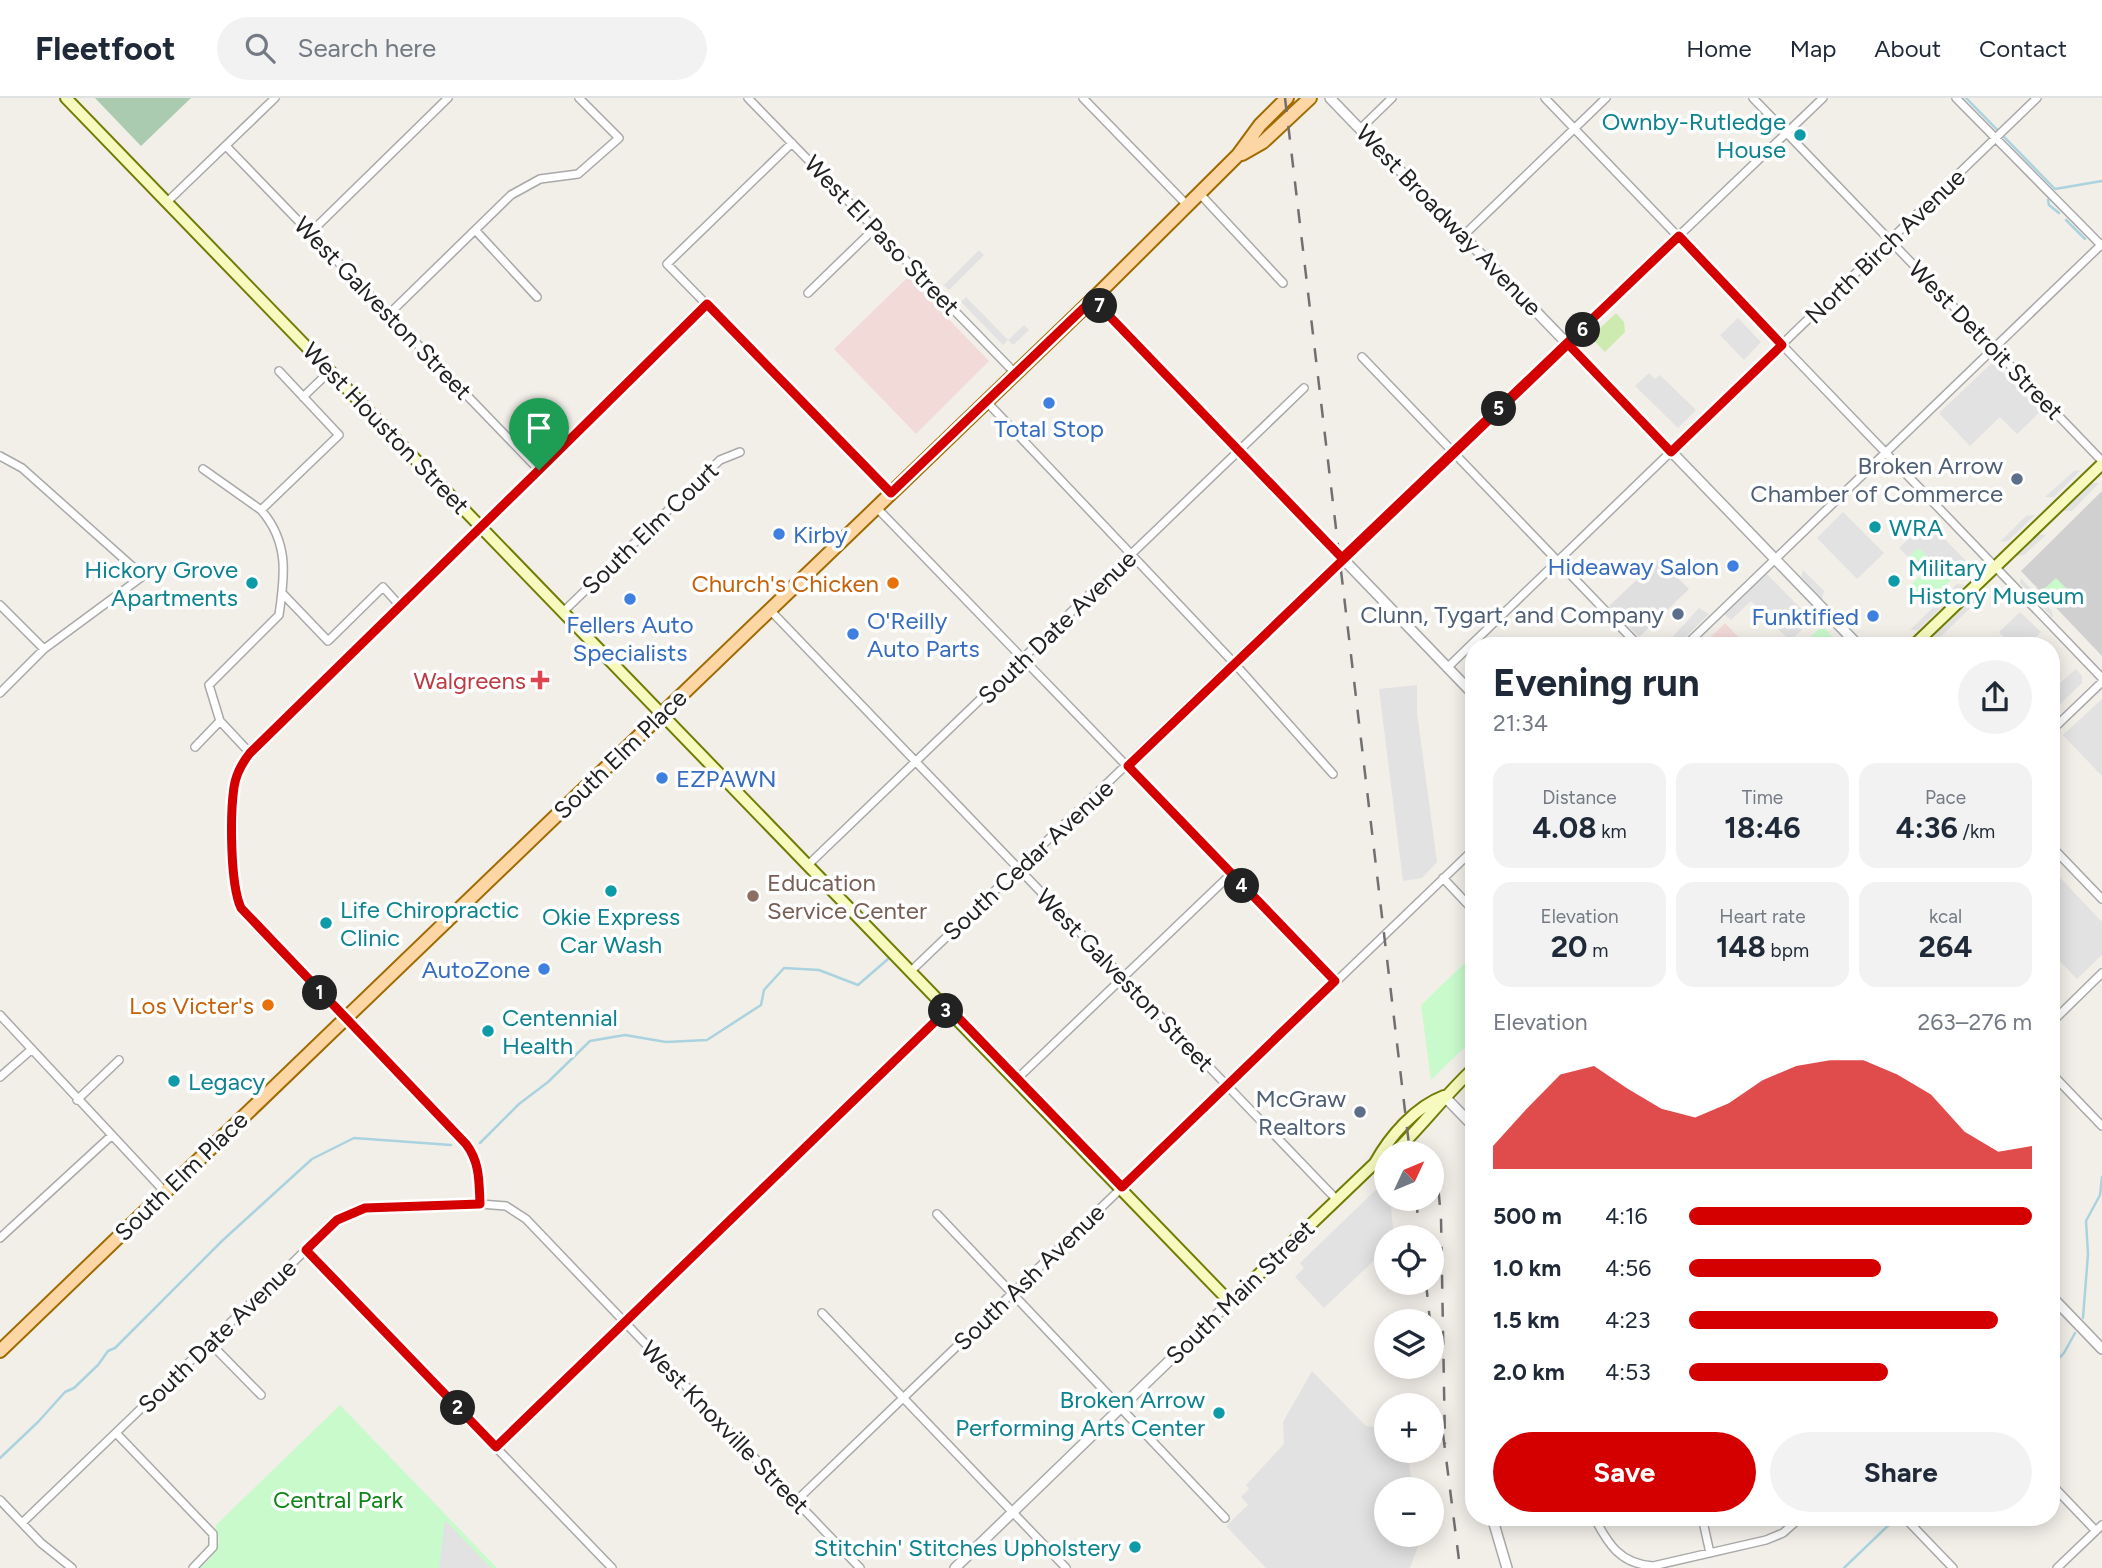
<!DOCTYPE html>
<meta charset="utf-8">
<style>
body{margin:0;font-family:Figtree,sans-serif;background:#f2f2f3;color:#1f2937;height:100vh;display:flex;flex-direction:column;font-size:26px;white-space:nowrap}
*{box-sizing:border-box;margin:0}
p{font-size:23px;color:#747a83}
.icon{flex:none;width:38px;height:38px;fill:none;stroke:currentColor;stroke-width:2;stroke-linecap:round;stroke-linejoin:round}
.map{position:relative;flex:1;overflow:hidden}
.drawer{position:absolute;left:1465px;top:539px;width:595px;height:889px;display:flex;flex-direction:column;background:#fff;border-radius:28px;box-shadow:0 4px 18px #0003}
.drawer>*{flex:none}
.needle{width:46px;rotate:46deg}
.controls{position:absolute;left:1374px;top:1043px;display:grid;gap:14px}
.controls a{display:grid;place-items:center;width:70px;height:70px;border-radius:50%;background:#fff;box-shadow:0 4px 18px #0003;font-size:35px}
.pin{position:absolute;display:grid;place-items:center;width:60px;height:60px;color:#fff;margin:-72px -30px;border-radius:50% 50% 50% 0;rotate:-45deg;box-shadow:0 0 7px #0007}
.pin .icon{rotate:45deg}
.km{position:absolute;width:35px;height:35px;margin:-18px;border-radius:50%;background:#222;color:#fff;font-size:19px;line-height:35px;text-align:center}
.round{display:grid;place-items:center;flex:none;width:74px;height:74px;border-radius:37px;background:#f2f2f3}
.overview{display:flex;align-items:center;justify-content:space-between;height:119px;padding:0 28px}
h1{font-size:38px;font-weight:700;line-height:52px}
.metrics{display:grid;grid-template-columns:repeat(3,1fr);gap:10px;height:119px;padding:7px 28px}
.metrics div{display:grid;align-content:center;border-radius:18px;background:#f2f2f3;text-align:center}
.metrics b{font-size:30px;font-weight:700}
.metrics small{font-size:19px;font-weight:400}
.metrics p{font-size:19px}
.chart{height:196px;padding:14px 28px}
.chart p{display:flex;justify-content:space-between}
.chart svg{width:100%;height:126px;margin-top:7px;fill:#d40000;opacity:.7}
.button{display:flex;gap:14px;margin-top:auto;padding:14px 28px}
.button a{flex:1;height:80px;border-radius:42px;background:#d40000;color:#fff;font-size:28px;font-weight:700;line-height:80px;text-align:center}
.button a+a{background:#f2f2f3;color:#1f2937}
ul{padding:0 28px;list-style:none;font-size:23px}
li{display:grid;grid-template-columns:112px 84px 1fr;align-items:center;height:52px}
li i{height:18px;border-radius:9px;background:#d40000}
header{display:flex;align-items:center;gap:42px;box-sizing:border-box;height:98px;padding:0 35px;background:#fff;border-bottom:2px solid #e0e1e3}
header strong{font-size:33px}
nav{display:flex;gap:38px;margin-inline-start:auto;font-size:24px}
.search{width:490px;height:63px;background:#f2f2f3;display:flex;align-items:center;gap:18px;box-sizing:border-box;padding:0 24px;border-radius:38px;color:#747a83;font-size:26px}
.map>svg:first-child{display:block}
.residential{fill:#e0dfdf}
.commercial{fill:#f2dad9}
.religious{fill:#d0d0d0}
.grass{fill:#cdebb0}
.cemetery{fill:#aacbaf}
.park{fill:#c8facc}
.parking{fill:#e2e2e2}
.lines{fill:none;stroke-linecap:round;stroke-linejoin:round}
.stream{stroke:#aad3df;stroke-width:2.5}
.minor-casing{stroke:#a9a9a9;stroke-width:10}
.tertiary-casing{stroke:#a9a9a9;stroke-width:12}
.secondary-casing{stroke:#707d05;stroke-width:14}
.primary-casing{stroke:#a06b00;stroke-width:16}
.minor{stroke:#fff;stroke-width:7}
.tertiary{stroke:#fff;stroke-width:9}
.secondary{stroke:#f7fabf;stroke-width:10}
.primary{stroke:#fcd6a4;stroke-width:12}
.rail{stroke:#707070;stroke-width:2.5;stroke-dasharray:14 14;stroke-linecap:butt}
.route-casing{stroke:#fff;stroke-width:14}
.route{stroke:#d40000;stroke-width:9}
.culture-dot{fill:#0f9aa8;stroke:#fff;stroke-width:2.5}
.shop-dot{fill:#3f7fe0;stroke:#fff;stroke-width:2.5}
.service-dot{fill:#5c6f8a;stroke:#fff;stroke-width:2.5}
.food-dot{fill:#e8710a;stroke:#fff;stroke-width:2.5}
.health-dot{fill:#e0444e;stroke:#fff;stroke-width:2.5}
.education-dot{fill:#8d6e63;stroke:#fff;stroke-width:2.5}
.labels{text-anchor:middle;dominant-baseline:central;stroke-width:7;stroke-linejoin:round;paint-order:stroke}
.culture-label{font-size:24px;fill:#0d838f;stroke:#fff;text-anchor:start}
.street-label{font-size:24px;fill:#222;stroke:#fff}
.shop-label{font-size:24px;fill:#366cbe;stroke:#fff;text-anchor:start}
.service-label{font-size:24px;fill:#4e5e75;stroke:#fff;text-anchor:end}
.food-label{font-size:24px;fill:#c56008;stroke:#fff;text-anchor:end}
.health-label{font-size:24px;fill:#be3a42;stroke:#fff;text-anchor:end}
.education-label{font-size:24px;fill:#785e54;stroke:#fff;text-anchor:start}
.park-label{font-size:24px;fill:#0c8416;stroke:#fff}
</style>
<header>
<strong>Fleetfoot</strong>
<div class="search"><svg class="icon" aria-label="search" viewBox="0 0 24 24"><circle cx="10" cy="10" r="6"/><path d="M15 15l6 6"/></svg>Search here</div>
<nav><a>Home</a><a>Map</a><a>About</a><a>Contact</a></nav>
</header>
<div class="map">
<svg width="2102" height="1470" viewBox="0 0 2102 1470">
<rect width="100%" height="100%" fill="#f2efe9"/>
<path class="residential" d="M 1659,461 L 1689,491 L 1639,539 L 1609,508 Z"/>
<path class="commercial" d="M 908,179 L 989,263 L 916,336 L 834,251 Z
M 1725,525 L 1747,548 L 1702,548 Z"/>
<path class="religious" d="M 2102,393 L 2102,558 L 2021,473 Z"/>
<path class="grass" d="M 1616,215 L 1624,224 L 1625,234 L 1605,254 L 1594,243 L 1595,235 Z"/>
<path class="cemetery" d="M 95,0 L 191,0 L 141,48 Z"/>
<path class="park" d="M 1918,449 L 1951,482 L 1927,505 L 1910,488 L 1925,473 L 1908,459 Z
M 2056,480 L 2073,497 L 2058,510 L 2042,493 Z
M 1820,530 L 1825,531 L 1842,548 L 1809,548 L 1805,544 Z
M 1473,857 L 1473,941 L 1431,982 L 1421,907 Z
M 340,1307 L 497,1470 L 200,1470 C 214,1457 225,1447 215,1428 Z"/>
<path class="parking" d="M 979,152 L 984,157 L 949,192 L 944,187 Z
M 966,199 L 1008,242 L 1024,227 L 1029,232 L 1013,247 L 1008,242 L 1003,247 L 961,204 Z
M 1738,220 L 1761,244 L 1744,262 L 1720,237 Z
M 1993,264 L 2041,313 L 2017,336 L 2000,319 L 1970,348 L 1939,315 Z
M 1649,275 L 1655,281 L 1660,277 L 1696,312 L 1678,330 L 1635,288 Z
M 2081,372 L 2054,399 L 2045,399 L 2074,373 Z
M 2092,385 L 2099,385 L 2072,413 L 2063,413 Z
M 1843,414 L 1884,455 L 1857,481 L 1817,440 Z
M 2035,417 L 2008,443 L 2000,444 L 2026,418 Z
M 1927,423 L 1968,465 L 1951,482 L 1919,450 L 1908,459 L 1899,450 Z
M 2036,436 L 2046,437 L 2024,457 L 2015,458 Z
M 1803,472 L 1824,493 L 1822,502 L 1801,479 Z
M 1766,475 L 1812,522 L 1790,543 L 1751,503 L 1731,522 L 1724,516 Z
M 2021,480 L 2052,513 L 2053,520 L 2020,485 Z
M 1957,486 L 1965,487 L 1918,532 L 1910,532 Z
M 1979,493 L 1987,494 L 1931,548 L 1923,548 Z
M 1699,510 L 1709,516 L 1676,548 L 1664,548 Z
M 2020,514 L 2041,534 L 2026,548 L 2012,548 L 1999,534 Z
M 2076,571 L 2082,578 L 2082,585 L 2051,615 L 2051,593 Z
M 1417,587 L 1417,615 L 1437,764 L 1422,780 L 1403,783 L 1379,591 Z
M 2102,601 L 2102,678 L 2063,637 Z
M 2051,770 L 2102,824 L 2102,857 L 2077,881 L 2051,854 Z
M 1386,1082 L 1386,1101 L 1390,1101 L 1394,1139 L 1386,1139 L 1386,1151 L 1324,1210 L 1295,1179 L 1304,1170 L 1300,1165 Z
M 1312,1273 L 1366,1328 L 1386,1330 L 1386,1353 L 1407,1353 L 1413,1391 L 1386,1391 L 1386,1437 L 1422,1437 L 1410,1470 L 1266,1470 L 1226,1428 L 1248,1407 L 1241,1399 L 1249,1391 L 1246,1387 L 1284,1346 L 1283,1324 Z
M 445,1422 L 491,1470 L 439,1470 Z"/>
<g class="lines">
<path class="stream" d="M 1966,0 L 2055,91 L 2102,83
M 2048,102 L 2049,107 L 2059,115
M 2066,122 L 2085,141
M 480,1045 L 519,1006 L 548,984 L 590,943 L 625,937 L 666,944 L 707,942 L 761,907 L 764,892 L 784,870 L 819,872 L 858,887 L 888,861
M 2083,1220 L 2088,1156 L 2086,1123 L 2100,1097 L 2102,1079
M 2051,1269 L 2064,1255 L 2075,1235
M 0,1360 L 38,1324 L 65,1294 L 74,1290 L 98,1267 L 108,1253 L 115,1250 L 223,1142 L 312,1061 L 354,1040 L 451,1047
M 1844,1470 L 1896,1420"/>
<g class="minor-casing">
<path id="minor" d="M 748,0 L 1015,275
M 1083,0 L 1187,107
M 1545,0 L 2102,580
M 1753,0 L 2102,363
M 1956,0 L 2102,148
M 1360,31 L 1392,0
M 792,45 L 667,166 L 891,395
M 226,48 L 539,372
M 1200,96 L 1283,185
M 167,104 L 275,0
M 311,134 L 448,0
M 477,134 L 537,199
M 1463,138 L 1606,0
M 808,195 L 874,131
M 707,206 L 250,655 L 240,668 L 234,689 L 233,753 L 235,798 L 248,820 L 471,1053 L 479,1079 L 480,1106 L 506,1108 L 526,1121 L 860,1470
M 389,216 L 511,97 L 540,81 L 578,76 L 619,40 L 579,0
M 1362,259 L 1639,548
M 303,299 L 330,273
M 986,303 L 1235,566 L 1333,676
M 0,358 L 22,370 L 143,478 L 44,551 L 0,595
M 203,371 L 261,412 L 339,337 L 279,273
M 876,409 L 1335,883
M 282,495 L 328,543 L 383,489 L 401,509
M 0,507 L 44,551
M 770,512 L 1336,1101
M 564,513 L 720,362 L 740,354
M 1685,548 L 2102,146
M 1447,570 L 2037,0
M 2051,633 L 2102,584
M 195,649 L 220,623
M 250,655 L 220,623 L 209,587 L 279,517 C 285,477 289,444 261,412
M 2051,748 L 2102,801
M 809,766 L 1304,290
M 1443,780 L 1474,813
M 912,872 C 1218,583 1519,290 1823,0
M 0,917 L 165,1094
M 2051,925 L 2102,875
M 2051,975 L 2102,1028
M 0,979 L 32,951
M 1017,981 L 1231,776
M 77,1002 L 119,962
M 937,1116 L 1225,1420
M 0,1140 L 111,1038
M 306,1152 L 612,1470
M 822,1215 L 1066,1470
M 210,1245 L 261,1297
M 116,1335 L 213,1436 L 213,1449 L 193,1470
M 496,1349 L 948,911
M 2051,1386 L 2096,1433
M 0,1402 L 41,1445 L 72,1470
M 796,1403 L 1474,751
M 1594,1419 C 1608,1446 1620,1466 1653,1468 L 1766,1442 L 1783,1435 L 1801,1419
M 1904,1419 L 1953,1470
M 22,1425 L 337,1122 L 365,1110 L 480,1106
M 1704,1428 L 1710,1455
M 2057,1470 L 2102,1427"/>
</g>
<g class="tertiary-casing">
<path id="tertiary" d="M 1330,0 L 1859,548
M 1093,201 L 1474,597
M 1444,998 L 1474,1029
M 2051,1198 L 2102,1251
M 1492,1419 L 1507,1470
M 955,1470 L 1230,1204"/>
</g>
<g class="secondary-casing">
<path id="secondary" d="M 66,0 L 1230,1204 L 1375,1065 C 1390,1038 1415,1009 1444,998
M 1913,548 L 2102,366
M 1394,1055 C 1422,1028 1445,997 1474,970"/>
</g>
<g class="primary-casing">
<path id="primary" d="M 1242,56 L 1263,44 L 1310,0
M 0,1253 L 1093,201 L 1238,57 L 1260,27 L 1287,0"/>
</g>
<use href="#minor" class="minor"/>
<use href="#tertiary" class="tertiary"/>
<use href="#secondary" class="secondary"/>
<use href="#primary" class="primary"/>
<path class="rail" d="M 1285,0 L 1410,1055
M 1436,1065 L 1441,1120 L 1445,1346
M 1416,1101 L 1420,1139
M 1426,1185 L 1430,1223
M 1443,1336 L 1460,1470"/>
</g>
<g class="lines">
<g class="route-casing">
<path id="route" d="M 539,372 L 250,655 C 242,665 236,676 234,689 C 230,717 230,786 241,810 L 466,1046 C 480,1064 479,1084 480,1106 L 365,1110 L 337,1122 L 306,1152 L 496,1349 L 949,910 L 1122,1089 L 1335,883 L 1128,668 L 1568,246 L 1671,354 L 1782,247 L 1679,138 L 1342,460 L 1093,201 L 891,395 L 707,206 L 539,372"/>
</g>
<use href="#route" class="route"/>
</g>
<g class="culture-dot">
<circle cx="1800" cy="37" r="7"/>
<circle cx="1875" cy="429" r="7"/>
<circle cx="1894" cy="483" r="7"/>
<circle cx="252" cy="485" r="7"/>
<circle cx="611" cy="793" r="7"/>
<circle cx="326" cy="825" r="7"/>
<circle cx="488" cy="933" r="7"/>
<circle cx="174" cy="983" r="7"/>
<circle cx="1219" cy="1315" r="7"/>
<circle cx="1135" cy="1449" r="7"/>
</g>
<g class="shop-dot">
<circle cx="1049" cy="305" r="7"/>
<circle cx="779" cy="436" r="7"/>
<circle cx="1733" cy="468" r="7"/>
<circle cx="630" cy="501" r="7"/>
<circle cx="1873" cy="518" r="7"/>
<circle cx="853" cy="536" r="7"/>
<circle cx="662" cy="680" r="7"/>
<circle cx="544" cy="871" r="7"/>
</g>
<g class="service-dot">
<circle cx="2017" cy="381" r="7"/>
<circle cx="1678" cy="516" r="7"/>
<circle cx="1360" cy="1014" r="7"/>
</g>
<g class="food-dot">
<circle cx="893" cy="485" r="7"/>
<circle cx="268" cy="907" r="7"/>
</g>
<path class="health-dot" d="M536.5 571.5h7v7h7v7h-7v7h-7v-7h-7v-7h7z"/>
<circle class="education-dot" cx="753" cy="798" r="7"/>
<g class="labels">
<g class="culture-label">
<text x="1786" y="23" text-anchor="end">Ownby-Rutledge<tspan x="1786" dy="28">House</tspan></text>
<text x="1889" y="429">WRA</text>
<text x="1908" y="469">Military<tspan x="1908" dy="28">History Museum</tspan></text>
<text x="238" y="471" text-anchor="end">Hickory Grove<tspan x="238" dy="28">Apartments</tspan></text>
<text x="340" y="811">Life Chiropractic<tspan x="340" dy="28">Clinic</tspan></text>
<text x="611" y="818" text-anchor="middle">Okie Express<tspan x="611" dy="28">Car Wash</tspan></text>
<text x="502" y="919">Centennial<tspan x="502" dy="28">Health</tspan></text>
<text x="188" y="983">Legacy</text>
<text x="1205" y="1301" text-anchor="end">Broken Arrow<tspan x="1205" dy="28">Performing Arts Center</tspan></text>
<text x="1121" y="1449" text-anchor="end">Stitchin' Stitches Upholstery</text>
</g>
<g class="street-label">
<text transform="translate(1449 122) rotate(46)">West Broadway Avenue</text>
<text transform="translate(882 137) rotate(46)">West El Paso Street</text>
<text transform="translate(1885 148) rotate(-44)">North Birch Avenue</text>
<text transform="translate(383 210) rotate(46)">West Galveston Street</text>
<text transform="translate(1986 242) rotate(46)">West Detroit Street</text>
<text transform="translate(386 330) rotate(46)">West Houston Street</text>
<text transform="translate(650 430) rotate(-44)">South Elm Court</text>
<text transform="translate(1057 529) rotate(-44)">South Date Avenue</text>
<text transform="translate(620 656) rotate(-44)">South Elm Place</text>
<text transform="translate(1028 762) rotate(-43)">South Cedar Avenue</text>
<text transform="translate(1125 882) rotate(46)">West Galveston Street</text>
<text transform="translate(181 1078) rotate(-44)">South Elm Place</text>
<text transform="translate(1029 1179) rotate(-44)">South Ash Avenue</text>
<text transform="translate(1240 1194) rotate(-44)">South Main Street</text>
<text transform="translate(217 1238) rotate(-44)">South Date Avenue</text>
<text transform="translate(725 1329) rotate(46)">West Knoxville Street</text>
</g>
<g class="shop-label">
<text x="1049" y="330" text-anchor="middle">Total Stop</text>
<text x="793" y="436">Kirby</text>
<text x="1719" y="468" text-anchor="end">Hideaway Salon</text>
<text x="1859" y="518" text-anchor="end">Funktified</text>
<text x="867" y="522">O'Reilly<tspan x="867" dy="28">Auto Parts</tspan></text>
<text x="630" y="526" text-anchor="middle">Fellers Auto<tspan x="630" dy="28">Specialists</tspan></text>
<text x="676" y="680">EZPAWN</text>
<text x="530" y="871" text-anchor="end">AutoZone</text>
</g>
<g class="service-label">
<text x="2003" y="367">Broken Arrow<tspan x="2003" dy="28">Chamber of Commerce</tspan></text>
<text x="1664" y="516">Clunn, Tygart, and Company</text>
<text x="1346" y="1000">McGraw<tspan x="1346" dy="28">Realtors</tspan></text>
</g>
<g class="food-label">
<text x="879" y="485">Church's Chicken</text>
<text x="254" y="907">Los Victer's</text>
</g>
<g class="health-label">
<text x="526" y="582">Walgreens</text>
</g>
<g class="education-label">
<text x="767" y="784">Education<tspan x="767" dy="28">Service Center</tspan></text>
</g>
<g class="park-label">
<text x="338" y="1401">Central Park</text>
</g>
</g>
</svg>
<div class="controls">
<a><svg class="needle" viewBox="-14 -14 28 28"><path d="M0-13l5 13h-10z" fill="#e53935"/><path d="M0 13l5-13h-10z" fill="#747a83"/></svg></a>
<a><svg class="icon" aria-label="locate" viewBox="0 0 24 24"><circle cx="12" cy="12" r="6"/><path d="M12 2v4M12 18v4M2 12h4M18 12h4"/></svg></a>
<a><svg class="icon" aria-label="layers" viewBox="0 0 24 24"><path d="M12 4l9 5-9 5-9-5zM3 14l9 5 9-5"/></svg></a>
<a>+</a>
<a>−</a>
</div>
<div class="pin" style="left:539px;top:372px;background:#1e9e55"><svg class="icon" aria-label="arrive" viewBox="0 0 24 24"><path d="M6 21V4h12l-3 4 3 4H6"/></svg></div>
<b class="km" style="left:320px;top:895px">1</b>
<b class="km" style="left:458px;top:1310px">2</b>
<b class="km" style="left:946px;top:913px">3</b>
<b class="km" style="left:1242px;top:788px">4</b>
<b class="km" style="left:1499px;top:311px">5</b>
<b class="km" style="left:1583px;top:232px">6</b>
<b class="km" style="left:1100px;top:208px">7</b>
<section class="drawer">
<div class="overview"><div><h1>Evening run</h1><p>21:34</p></div><a class="round"><svg class="icon" aria-label="share" viewBox="0 0 24 24"><path d="M12 15V3M7 8l5-5 5 5M5 13v7h14v-7"/></svg></a></div>
<div class="metrics">
<div><p>Distance</p><b>4.08<small> km</small></b></div>
<div><p>Time</p><b>18:46</b></div>
<div><p>Pace</p><b>4:36<small> /km</small></b></div>
</div>
<div class="metrics">
<div><p>Elevation</p><b>20<small> m</small></b></div>
<div><p>Heart rate</p><b>148<small> bpm</small></b></div>
<div><p>kcal</p><b>264</b></div>
</div>
<div class="chart"><p><span>Elevation</span>263–276 m</p>
<svg viewBox="0 0 160 44" preserveAspectRatio="none"><path d="M0 44V36L10 23L20 11L30 8L40 16L50 23L60 26L70 21L80 13L90 8L100 6L110 6L120 11L130 18L140 31L150 38L160 36V44z"/></svg>
</div>
<ul>
<li><b>500 m</b>4:16<i style="width:100%"></i></li>
<li><b>1.0 km</b>4:56<i style="width:56%"></i></li>
<li><b>1.5 km</b>4:23<i style="width:90%"></i></li>
<li><b>2.0 km</b>4:53<i style="width:58%"></i></li>
</ul>
<div class="button"><a>Save</a><a>Share</a></div>
</section>
</div>
